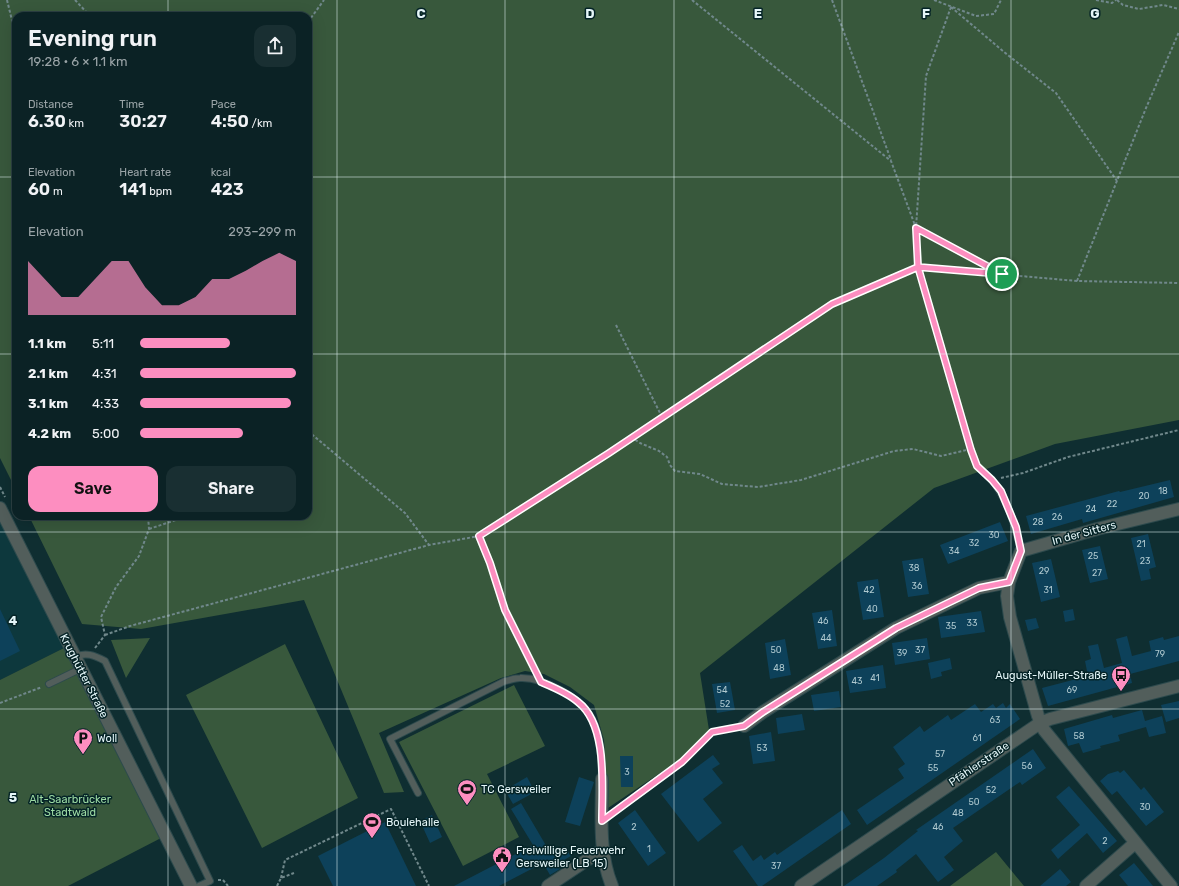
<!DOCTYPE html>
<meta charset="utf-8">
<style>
body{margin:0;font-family:Rubik,sans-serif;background:#192f32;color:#f1f3f6;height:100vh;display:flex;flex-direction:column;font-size:15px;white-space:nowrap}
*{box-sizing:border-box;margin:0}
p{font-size:13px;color:#9aa4a7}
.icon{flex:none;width:22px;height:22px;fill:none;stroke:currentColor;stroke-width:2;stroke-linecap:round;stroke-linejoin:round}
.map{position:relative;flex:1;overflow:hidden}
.panel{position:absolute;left:12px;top:12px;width:300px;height:508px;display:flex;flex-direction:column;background:#0b2225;border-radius:12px;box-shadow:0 4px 16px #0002,0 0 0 1px #2b3f42}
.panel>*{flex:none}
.pin{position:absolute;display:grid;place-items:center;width:34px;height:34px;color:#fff;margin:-17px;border:2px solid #fff;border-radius:50%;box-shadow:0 1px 4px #0007}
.round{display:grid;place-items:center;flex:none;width:42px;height:42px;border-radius:12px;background:#192f32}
.summary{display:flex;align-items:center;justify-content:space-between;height:68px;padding:0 16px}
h1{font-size:22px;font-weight:600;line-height:30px}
.metrics{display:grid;grid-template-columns:repeat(3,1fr);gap:6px;height:68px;padding:4px 16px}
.metrics div{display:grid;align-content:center}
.metrics b{font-size:17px;font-weight:600}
.metrics small{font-size:11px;font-weight:400}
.metrics p{font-size:11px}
.chart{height:112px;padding:8px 16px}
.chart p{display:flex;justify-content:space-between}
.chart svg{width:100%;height:72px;margin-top:4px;fill:#fd8ec0;opacity:.7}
.button{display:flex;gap:8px;margin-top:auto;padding:8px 16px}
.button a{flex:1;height:46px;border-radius:12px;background:#fd8ec0;color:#111;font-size:16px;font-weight:600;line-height:46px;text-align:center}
.button a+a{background:#192f32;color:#f1f3f6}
ul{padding:0 16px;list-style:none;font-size:13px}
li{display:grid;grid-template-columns:64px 48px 1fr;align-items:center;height:30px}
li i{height:10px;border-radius:5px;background:#fd8ec0}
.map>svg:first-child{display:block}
.built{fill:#0d383d}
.green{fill:#38583c}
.building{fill:#0d415a}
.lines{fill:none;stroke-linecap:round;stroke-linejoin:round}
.lane-casing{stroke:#2d4a4d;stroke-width:8}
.street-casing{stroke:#2d4a4d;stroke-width:14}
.path{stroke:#70888b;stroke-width:2;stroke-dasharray:3 2;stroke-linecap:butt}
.lane{stroke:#525e5b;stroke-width:6}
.street{stroke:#525e5b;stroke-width:12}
.route-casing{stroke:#fff;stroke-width:8}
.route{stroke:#fd8ec0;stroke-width:5}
.grid{fill:none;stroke:#e5f6f8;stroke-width:1;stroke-opacity:0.55}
.labels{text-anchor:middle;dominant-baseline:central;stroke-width:3;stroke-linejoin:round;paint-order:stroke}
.number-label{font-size:9px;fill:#afc9d0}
.street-label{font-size:11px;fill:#e5f6f8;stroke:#052427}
.poi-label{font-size:11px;fill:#e5f6f8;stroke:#052427;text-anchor:start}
.park-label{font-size:11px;fill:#9ddba4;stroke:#052427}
.grid-label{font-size:13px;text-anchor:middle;font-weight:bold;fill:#e5f6f8;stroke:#052427;stroke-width:3;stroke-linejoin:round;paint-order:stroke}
</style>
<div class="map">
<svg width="1179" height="886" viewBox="0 0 1179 886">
<rect width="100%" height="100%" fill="#0f2e31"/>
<path class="built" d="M 0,513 L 70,645 L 0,680 Z"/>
<path class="green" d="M 0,0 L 1179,0 L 1179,420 L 1055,444 L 934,488 L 700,673 L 709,730 L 681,759 L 608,808 L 604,740 L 594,705 L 570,687 L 544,674 L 525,671 L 501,678 L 379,733 L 404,792 L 384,793 L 304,600 L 141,629 L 82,624 L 29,516 L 308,516 L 308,16 L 16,16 L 16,490 L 0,458 Z
M 150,638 L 126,678 L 111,640 Z
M 285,644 L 358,798 L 262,848 L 186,695 Z
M 70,645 L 163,837 L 68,886 L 0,886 L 0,680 Z
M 514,685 L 545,746 L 487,774 L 519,837 L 463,866 L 399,742 Z
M 996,852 L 1024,886 L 950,886 Z"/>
<path class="building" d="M 1170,480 L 1174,497 L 1083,523 L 1082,519 L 1031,534 L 1026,516 L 1119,491 L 1120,492 Z
M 1000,522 L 1008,541 L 948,564 L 940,545 Z
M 1148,534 L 1156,567 L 1149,569 L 1151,579 L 1141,581 L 1131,538 Z
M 1100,546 L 1108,579 L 1090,583 L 1082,550 Z
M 923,558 L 929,594 L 908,597 L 902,561 Z
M 1051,559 L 1060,597 L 1041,602 L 1032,563 Z
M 878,579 L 884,617 L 863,620 L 857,582 Z
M 0,609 L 20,651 L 0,661 Z
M 1073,609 L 1075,620 L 1065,622 L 1063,611 Z
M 832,610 L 837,646 L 818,649 L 812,613 Z
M 981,611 L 985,632 L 941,638 L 938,617 Z
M 1036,618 L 1039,628 L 1028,631 L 1025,620 Z
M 1127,636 L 1132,656 L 1151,651 L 1149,641 L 1163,637 L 1164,640 L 1179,636 L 1179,661 L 1130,674 L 1132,683 L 1048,706 L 1042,688 L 1088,676 L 1085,661 L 1091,659 L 1088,646 L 1098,644 L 1104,668 L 1122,663 L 1116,639 Z
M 927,638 L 930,659 L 895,665 L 892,643 Z
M 785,639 L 791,675 L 770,679 L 765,643 Z
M 950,658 L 952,669 L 941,672 L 942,676 L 931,679 L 928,663 Z
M 883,665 L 886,688 L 850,693 L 846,671 Z
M 730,682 L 735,710 L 717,713 L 712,684 Z
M 839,691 L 841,707 L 814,711 L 811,695 Z
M 1179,701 L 1179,718 L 1166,722 L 1161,705 Z
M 1003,703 L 1006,708 L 1010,704 L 1020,719 L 867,825 L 857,810 L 904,778 L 898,769 L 905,764 L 893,747 L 920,726 L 924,732 L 948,715 L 951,720 L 975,704 L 981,712 L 993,704 L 996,708 Z
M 1142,710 L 1145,721 L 1162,716 L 1166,733 L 1149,737 L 1146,727 L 1118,735 L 1120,741 L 1100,746 L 1101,748 L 1083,753 L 1079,743 L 1068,746 L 1064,729 L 1112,715 L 1113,718 Z
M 802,714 L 805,730 L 778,734 L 776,718 Z
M 771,732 L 775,761 L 753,764 L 749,736 Z
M 1033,749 L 1046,768 L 1022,785 L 1020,782 L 953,828 L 963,841 L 944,857 L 954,870 L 938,882 L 916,854 L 896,870 L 897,872 L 877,886 L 844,886 L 884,858 L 918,831 L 916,830 Z
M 713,755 L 720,764 L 712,769 L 723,783 L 703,799 L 722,823 L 698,842 L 661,794 Z
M 620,756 L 633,756 L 633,787 L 621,787 Z
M 1124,770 L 1141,790 L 1144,787 L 1164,812 L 1146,826 L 1117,791 L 1112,795 L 1100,781 L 1108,774 L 1118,771 L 1120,773 Z
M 527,777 L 535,792 L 513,804 L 505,790 Z
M 579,777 L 594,782 L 580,826 L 565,822 Z
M 1069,786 L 1117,841 L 1103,853 L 1087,833 L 1058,859 L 1051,850 L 1080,825 L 1056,797 Z
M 521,803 L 551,854 L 564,846 L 571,856 L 557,864 L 560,869 L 550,875 L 543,863 L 499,886 L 454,886 L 533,845 L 511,809 Z
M 635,810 L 666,853 L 648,866 L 618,823 Z
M 842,810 L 851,824 L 762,886 L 758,886 L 733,851 L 742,845 L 753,861 L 761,855 L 764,860 L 775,852 L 777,855 Z
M 432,815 L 442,837 L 430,843 L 420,821 Z
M 385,822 L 416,886 L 333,886 L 318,856 Z
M 1134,863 L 1144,875 L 1153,886 L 1128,886 L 1119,875 Z
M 1060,869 L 1071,882 L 1066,886 L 1040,886 Z"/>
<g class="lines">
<g class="lane-casing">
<path id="lane" d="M 992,480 C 1008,500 1015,526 1021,551
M 74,657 C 86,652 94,655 105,661 L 210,881 L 199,886
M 49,684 L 80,669
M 418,793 L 390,739 L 505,681 C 510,680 515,678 520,678 C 544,677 581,698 592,719 C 602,736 601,760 602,779"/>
</g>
<g class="street-casing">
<path id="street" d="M 0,508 L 191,886
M 744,726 L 763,712 L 896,628 L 979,588 L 1009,582
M 602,779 C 602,815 598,852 612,886
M 548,886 L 602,850
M 801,886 L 1040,723 L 1050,719 L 1179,686
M 1086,886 L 1135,843
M 1171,886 L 1044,730 L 1038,716 L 1010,617 L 1007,596 L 1009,582 L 1021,551 L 1097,529 L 1179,509"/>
</g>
<path class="path" d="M 7,0 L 16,37
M 75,0 L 90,16
M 692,0 L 891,161 L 916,228 L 918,267 L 971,449 L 977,466 L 987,475
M 832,0 L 891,160
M 934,0 L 976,16 L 994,14 L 1001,0
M 1096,0 L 1112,3 L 1116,0
M 1117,0 L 1123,5 L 1139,9 L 1163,5 L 1179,9
M 951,7 L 926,76 L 916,228 L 1000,273
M 951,7 L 1004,52 L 1056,93 L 1117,181
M 308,22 L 324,0
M 1077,281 L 1146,108 L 1179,32
M 616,325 L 662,417
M 308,431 L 405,513 L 429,545
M 631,437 L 640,443 L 659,451 L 667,457 L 670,465 L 675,471 L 700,474 L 722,484 L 758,487 L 801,480 L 894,451 L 913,449 L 941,456 L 971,449
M 1001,478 L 1023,473 L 1068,457 L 1179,430
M 0,487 L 5,497
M 149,529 L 188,516
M 479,536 L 490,563 L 505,610 L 535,671
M 105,635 L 130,626 L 429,545 L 479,536 L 609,453 L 832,304 L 918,267 L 1077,281 L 1179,283
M 95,648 L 105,635 L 101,617 L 116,587 L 139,556 L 149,529 L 148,516
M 0,703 L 42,687
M 613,813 L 681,762 L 712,732 L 734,728
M 281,878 L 285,860 L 391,809 L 429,886
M 218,880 L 223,880 L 228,886
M 277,886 L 281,878 L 294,873"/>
<use href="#lane" class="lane"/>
<use href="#street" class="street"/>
</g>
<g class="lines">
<g class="route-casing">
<path id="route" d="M 1002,274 L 918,267 L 832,304 L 609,453 L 479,536 L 490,563 L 505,610 L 541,682 C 553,687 568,693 578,702 C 608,725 602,787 602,821 L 682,762 L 712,732 L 744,726 L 763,712 L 896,628 L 979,588 L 1009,582 L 1021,551 L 1016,527 L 1001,491 L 992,480 L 977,466 L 971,450 L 918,267 L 916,228 L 1002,274"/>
</g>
<use href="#route" class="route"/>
</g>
<path class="grid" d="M 168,0 L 168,16M 337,0 L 337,886M 505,0 L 505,886M 674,0 L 674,886M 842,0 L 842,886M 1011,0 L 1011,886M 0,177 L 16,177M 308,177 L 1179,177M 0,354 L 16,354M 308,354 L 1179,354M 168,516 L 168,886M 0,532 L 1179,532M 0,709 L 1179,709"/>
<defs>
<g id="bus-pin" transform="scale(1)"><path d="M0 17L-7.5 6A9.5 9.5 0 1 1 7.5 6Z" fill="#fd8ec0" stroke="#052427"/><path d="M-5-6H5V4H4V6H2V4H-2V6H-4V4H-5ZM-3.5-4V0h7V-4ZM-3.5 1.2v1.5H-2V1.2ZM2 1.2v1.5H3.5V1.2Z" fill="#111"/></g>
<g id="parking-pin" transform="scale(1)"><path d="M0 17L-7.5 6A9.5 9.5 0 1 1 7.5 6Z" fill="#fd8ec0" stroke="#052427"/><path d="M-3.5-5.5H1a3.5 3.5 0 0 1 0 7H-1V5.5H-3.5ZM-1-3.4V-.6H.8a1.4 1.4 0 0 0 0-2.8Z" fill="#111"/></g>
<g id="stadium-pin" transform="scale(1)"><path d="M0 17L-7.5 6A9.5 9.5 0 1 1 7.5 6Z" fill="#fd8ec0" stroke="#052427"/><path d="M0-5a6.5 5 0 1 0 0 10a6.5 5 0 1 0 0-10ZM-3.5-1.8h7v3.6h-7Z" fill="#111"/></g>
<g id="civic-pin" transform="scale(1)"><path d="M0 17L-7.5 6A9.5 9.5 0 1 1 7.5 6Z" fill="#fd8ec0" stroke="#052427"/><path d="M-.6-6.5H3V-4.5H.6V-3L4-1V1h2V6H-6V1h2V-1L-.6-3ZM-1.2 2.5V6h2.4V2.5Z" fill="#111"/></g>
</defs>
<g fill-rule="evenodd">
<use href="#bus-pin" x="1121" y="675"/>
<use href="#parking-pin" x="83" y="738"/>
<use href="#stadium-pin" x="467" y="789"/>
<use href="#stadium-pin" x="372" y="822"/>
<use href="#civic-pin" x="502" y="856"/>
</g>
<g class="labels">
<g class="number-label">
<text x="1163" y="491">18</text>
<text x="1144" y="496">20</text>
<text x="1112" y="504">22</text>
<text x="1091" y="509">24</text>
<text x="1057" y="517">26</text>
<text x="1038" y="522">28</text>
<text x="994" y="535">30</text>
<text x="974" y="543">32</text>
<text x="1141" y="544">21</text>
<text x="954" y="551">34</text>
<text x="1093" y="556">25</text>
<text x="1145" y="561">23</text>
<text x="914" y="568">38</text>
<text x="1044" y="571">29</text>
<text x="1097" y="573">27</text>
<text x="917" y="586">36</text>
<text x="869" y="590">42</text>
<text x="1048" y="590">31</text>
<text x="872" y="609">40</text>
<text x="823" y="621">46</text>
<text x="972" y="623">33</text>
<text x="951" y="626">35</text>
<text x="826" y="638">44</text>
<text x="776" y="650">50</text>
<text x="920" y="650">37</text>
<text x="902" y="653">39</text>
<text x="1160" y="654">79</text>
<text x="779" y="668">48</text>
<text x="875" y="678">41</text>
<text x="857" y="681">43</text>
<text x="722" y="690">54</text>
<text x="1072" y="690">69</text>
<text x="725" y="704">52</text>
<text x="995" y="720">63</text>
<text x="1079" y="736">58</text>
<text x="977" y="738">61</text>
<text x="762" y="748">53</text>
<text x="940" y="754">57</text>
<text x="1027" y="766">56</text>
<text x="933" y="768">55</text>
<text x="627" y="772">3</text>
<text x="991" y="790">52</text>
<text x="974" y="802">50</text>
<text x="1145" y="807">30</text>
<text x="958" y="813">48</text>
<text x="634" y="827">2</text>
<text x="938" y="827">46</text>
<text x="1105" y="841">2</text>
<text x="649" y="849">1</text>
<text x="776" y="866">37</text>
</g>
<g class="street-label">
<text transform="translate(1084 533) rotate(-15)">In der Sitters</text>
<text transform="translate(84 676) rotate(63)">Krughütter Straße</text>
<text transform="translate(979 764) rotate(-34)">Pfählerstraße</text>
</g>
<g class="poi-label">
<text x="1107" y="675" text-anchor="end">August-Müller-Straße</text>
<text x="97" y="738">Woll</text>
<text x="481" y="789">TC Gersweiler</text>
<text x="386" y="822">Boulehalle</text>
<text x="516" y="850">Freiwillige Feuerwehr<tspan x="516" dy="13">Gersweiler (LB 15)</tspan></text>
</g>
<g class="park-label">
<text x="70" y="799">Alt-Saarbrücker<tspan x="70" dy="13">Stadtwald</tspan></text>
</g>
</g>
<g class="grid-label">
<text x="421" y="18">C</text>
<text x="590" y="18">D</text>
<text x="758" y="18">E</text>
<text x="926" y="18">F</text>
<text x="1095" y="18">G</text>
<text x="13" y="625">4</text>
<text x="13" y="802">5</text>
</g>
</svg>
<div class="pin" style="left:1002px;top:274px;background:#1e9e55"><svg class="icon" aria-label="arrive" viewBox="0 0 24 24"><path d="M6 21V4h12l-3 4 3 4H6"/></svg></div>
<section class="panel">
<div class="summary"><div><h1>Evening run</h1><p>19:28 · 6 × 1.1 km</p></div><a class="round"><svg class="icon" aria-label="share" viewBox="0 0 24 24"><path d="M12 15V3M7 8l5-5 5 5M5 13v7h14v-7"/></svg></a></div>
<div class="metrics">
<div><p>Distance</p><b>6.30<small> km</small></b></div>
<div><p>Time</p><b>30:27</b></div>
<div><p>Pace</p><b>4:50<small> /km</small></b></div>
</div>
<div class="metrics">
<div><p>Elevation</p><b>60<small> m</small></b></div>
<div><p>Heart rate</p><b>141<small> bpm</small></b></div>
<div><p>kcal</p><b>423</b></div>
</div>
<div class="chart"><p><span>Elevation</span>293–299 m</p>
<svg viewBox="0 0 160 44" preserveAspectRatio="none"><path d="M0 44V11L10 22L20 33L30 33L40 22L50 11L60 11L70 27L80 38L90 38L100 33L110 22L120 22L130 17L140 11L150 6L160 11V44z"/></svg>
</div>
<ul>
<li><b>1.1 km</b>5:11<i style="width:58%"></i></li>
<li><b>2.1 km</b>4:31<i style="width:100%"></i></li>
<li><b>3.1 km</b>4:33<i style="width:97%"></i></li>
<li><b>4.2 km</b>5:00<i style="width:66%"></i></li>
</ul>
<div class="button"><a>Save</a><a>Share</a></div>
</section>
</div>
